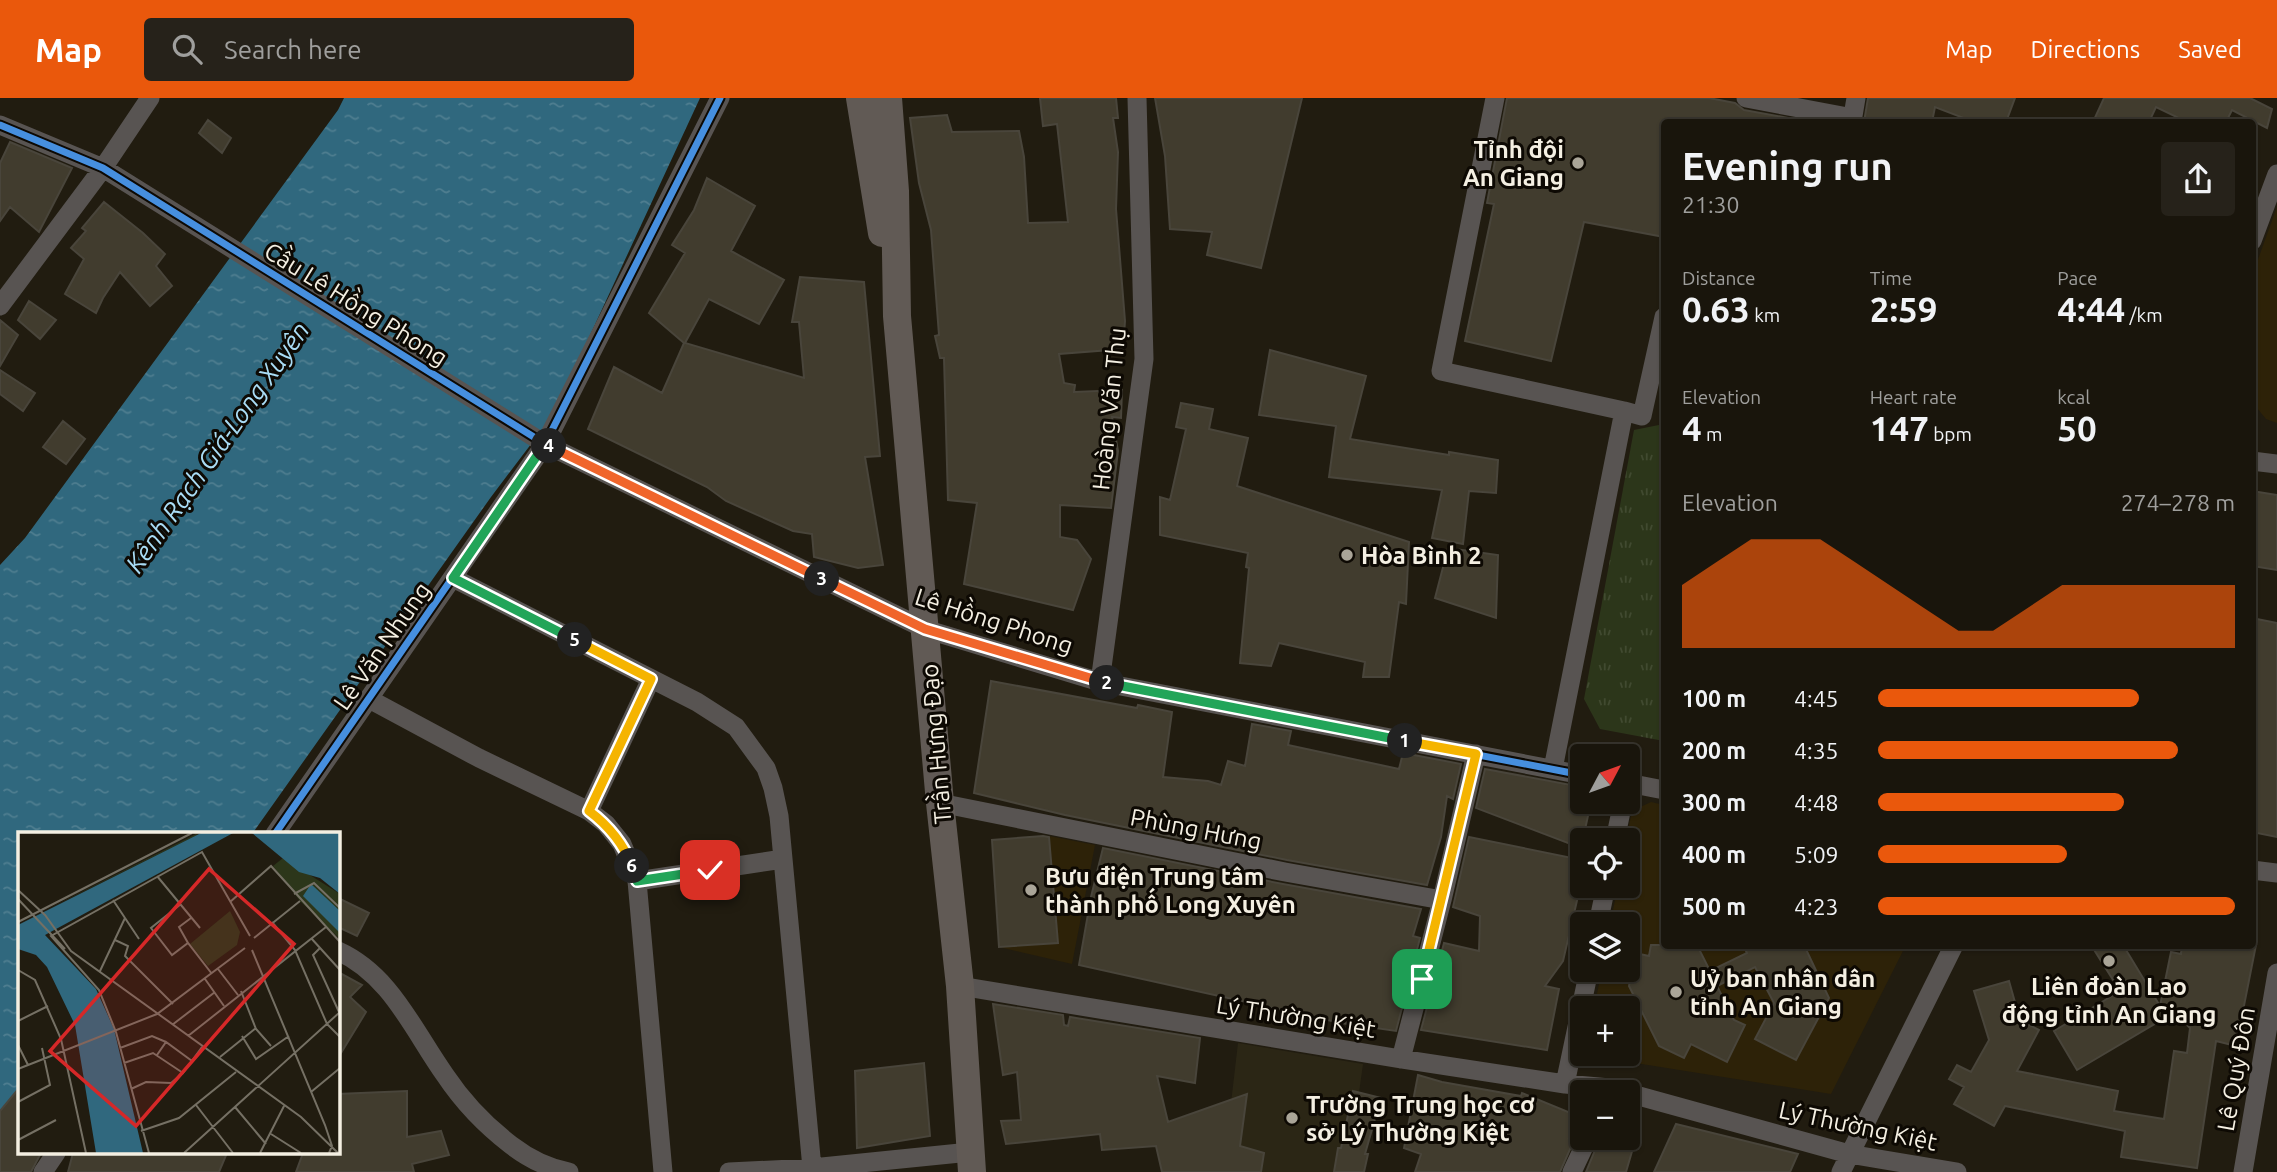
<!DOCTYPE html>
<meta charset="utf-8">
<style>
body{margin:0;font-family:Ubuntu,sans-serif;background:#26221a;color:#f1f3f6;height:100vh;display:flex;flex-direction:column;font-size:26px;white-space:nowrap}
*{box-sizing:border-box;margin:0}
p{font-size:23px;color:#9f9f9d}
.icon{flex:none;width:38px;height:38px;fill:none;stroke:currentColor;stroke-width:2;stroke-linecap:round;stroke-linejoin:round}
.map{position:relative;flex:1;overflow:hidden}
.panel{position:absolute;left:1661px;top:21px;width:595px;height:830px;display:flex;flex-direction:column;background:#19150c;border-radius:7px;box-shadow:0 2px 5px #0004,0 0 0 2px #37342d}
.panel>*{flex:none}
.needle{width:46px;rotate:49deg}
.fabs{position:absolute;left:1570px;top:646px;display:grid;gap:14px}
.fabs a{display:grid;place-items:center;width:70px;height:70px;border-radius:7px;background:#19150c;box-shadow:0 2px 5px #0004,0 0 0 2px #37342d;font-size:35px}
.pin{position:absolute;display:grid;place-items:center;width:60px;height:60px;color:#fff;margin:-30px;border-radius:14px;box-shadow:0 4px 10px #0006}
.km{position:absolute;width:35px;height:35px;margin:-18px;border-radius:50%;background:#222;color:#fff;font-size:19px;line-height:35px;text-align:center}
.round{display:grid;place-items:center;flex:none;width:74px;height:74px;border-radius:7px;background:#26221a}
.overview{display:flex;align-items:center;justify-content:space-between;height:119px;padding:0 21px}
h1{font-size:38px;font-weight:600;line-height:52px}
.figures{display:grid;grid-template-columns:repeat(3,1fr);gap:10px;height:119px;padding:7px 21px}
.figures div{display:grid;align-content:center}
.figures b{font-size:35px;font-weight:600}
.figures small{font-size:19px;font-weight:400}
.figures p{font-size:19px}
.chart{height:196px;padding:14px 21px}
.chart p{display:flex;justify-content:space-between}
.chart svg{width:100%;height:126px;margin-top:7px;fill:#ea580c;opacity:.7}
ul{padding:0 21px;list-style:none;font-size:23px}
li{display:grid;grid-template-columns:112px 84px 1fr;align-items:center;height:52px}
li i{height:18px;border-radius:9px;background:#ea580c}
header{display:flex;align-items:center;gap:42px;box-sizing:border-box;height:98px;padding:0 35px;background:#ea580c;color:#fff}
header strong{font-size:33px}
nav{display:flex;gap:38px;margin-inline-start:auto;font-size:24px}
.search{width:490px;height:63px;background:#26221a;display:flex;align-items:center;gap:18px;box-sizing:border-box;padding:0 24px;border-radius:7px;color:#9f9f9d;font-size:26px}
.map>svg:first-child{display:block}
.built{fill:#2d2208}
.education{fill:#2b2615}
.park{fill:url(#park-tufts)}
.water{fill:url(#water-ripples)}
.building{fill:#413c2e;stroke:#49453b;stroke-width:2}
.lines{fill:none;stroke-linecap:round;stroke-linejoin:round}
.minor{stroke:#585452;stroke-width:19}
.highway{stroke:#615a55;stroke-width:28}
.cycleway-casing{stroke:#0d0903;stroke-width:11}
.cycleway{stroke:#468fdf;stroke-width:7}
.split-1-casing{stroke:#fff;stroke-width:14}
.split-2-casing{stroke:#fff;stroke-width:14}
.split-3-casing{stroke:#fff;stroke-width:14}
.split-4-casing{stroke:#fff;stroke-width:14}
.split-5-casing{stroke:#fff;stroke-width:14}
.split-6-casing{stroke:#fff;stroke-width:14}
.split-7-casing{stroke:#fff;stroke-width:14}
.split-1{stroke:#f5b400;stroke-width:9}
.split-2{stroke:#22a559;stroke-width:9}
.split-3{stroke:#f0652b;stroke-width:9}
.split-4{stroke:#f0652b;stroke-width:9}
.split-5{stroke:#22a559;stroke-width:9}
.split-6{stroke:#f5b400;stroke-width:9}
.split-7{stroke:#22a559;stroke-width:9}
.poi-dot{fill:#aaa598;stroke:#0d0903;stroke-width:2.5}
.labels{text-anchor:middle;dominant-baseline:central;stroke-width:6;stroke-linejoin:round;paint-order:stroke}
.poi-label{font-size:24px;font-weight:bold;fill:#f4efe2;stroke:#0d0903;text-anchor:start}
.street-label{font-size:24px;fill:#f4efe2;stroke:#0d0903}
.water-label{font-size:26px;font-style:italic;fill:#a9dcf5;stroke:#0d0903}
.inset-road{fill:none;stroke:#757064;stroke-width:2}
.view{fill:#d62828;fill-opacity:0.15;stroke:#d62828;stroke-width:3.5}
.inset-edge{fill:none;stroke:#f4efe2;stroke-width:3.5}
</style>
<header>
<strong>Map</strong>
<div class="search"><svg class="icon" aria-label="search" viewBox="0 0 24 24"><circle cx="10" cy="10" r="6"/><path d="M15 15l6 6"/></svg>Search here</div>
<nav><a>Map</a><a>Directions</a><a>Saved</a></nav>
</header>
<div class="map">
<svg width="2277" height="1074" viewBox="0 0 2277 1074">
<defs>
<pattern id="park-tufts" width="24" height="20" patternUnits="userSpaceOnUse" patternTransform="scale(1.75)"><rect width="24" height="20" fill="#2c361a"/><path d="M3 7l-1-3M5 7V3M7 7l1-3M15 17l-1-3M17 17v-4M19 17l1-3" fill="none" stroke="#414a30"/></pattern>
<pattern id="water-ripples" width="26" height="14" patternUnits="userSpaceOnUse" patternTransform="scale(1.75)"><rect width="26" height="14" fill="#30687e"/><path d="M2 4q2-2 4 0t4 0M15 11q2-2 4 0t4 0" fill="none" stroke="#4f7e90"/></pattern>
</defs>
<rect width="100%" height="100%" fill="#211c10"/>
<path class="built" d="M 2277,109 L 2277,325 L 2266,321 L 2252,304 L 2252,178 Z
M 1651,704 L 1664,707 L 1664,847 L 1906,847 L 1831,996 L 1604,960 L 1600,956 L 1628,956 L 1628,910 L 1594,910 L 1602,872 L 1628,872 L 1628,826 L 1610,826 L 1618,788 L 1628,788 L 1626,742 L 1632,713 Z
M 1049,738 L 1095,747 L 1072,866 L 999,849 L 992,742 Z"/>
<path class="education" d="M 1238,945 L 1363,966 L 1348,1074 L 1223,1074 Z"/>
<path class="park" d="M 1664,326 L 1664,643 L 1600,631 L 1584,601 L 1634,332 Z"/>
<path class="water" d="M 344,0 L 700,0 L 553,317 L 491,399 L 252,736 L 19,736 L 19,1055 L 27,1055 L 13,1074 L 0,1074 L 0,467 L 25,440 L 338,12 Z"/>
<path class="building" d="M 1040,0 L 1116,0 L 1118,20 L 1113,20 L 1118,54 L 1116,111 L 1125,223 L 1123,251 L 1059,256 L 1064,285 L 1075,287 L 1074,294 L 1122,292 L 1121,320 L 1112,319 L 1118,353 L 1111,410 L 1060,407 L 1060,439 L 1077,442 L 1091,461 L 1073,512 L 964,486 L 977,405 L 948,402 L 944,260 L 940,260 L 935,238 L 939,237 L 931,132 L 919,85 L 910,20 L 947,17 L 952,34 L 1019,33 L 1024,59 L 1028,125 L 1068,124 L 1057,26 L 1043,28 Z
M 1155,0 L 1302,0 L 1261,170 L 1207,157 L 1212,134 L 1170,131 L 1165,58 Z
M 1507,0 L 1709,0 L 1735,5 L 1744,12 L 1794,21 L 1794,24 L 1664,24 L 1664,139 L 1584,124 L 1551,263 L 1465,243 L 1494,106 L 1487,105 Z
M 1868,0 L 2015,0 L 2006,24 L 1974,24 L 1935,9 L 1932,24 L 1864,24 Z
M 2104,0 L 2250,0 L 2272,11 L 2267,30 L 2232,12 L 2226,24 L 2187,24 L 2156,9 L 2149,24 L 2093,24 Z
M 208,22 L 231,40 L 222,55 L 199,35 Z
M 10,44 L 72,70 L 39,134 L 10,109 L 0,123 L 0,65 Z
M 707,80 L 755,108 L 731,153 L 784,182 L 759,226 L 709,201 L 685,245 L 804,280 L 799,224 L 792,224 L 800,179 L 864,184 L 880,358 L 865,359 L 883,467 L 858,470 L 814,459 L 812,436 L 793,433 L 726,403 L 707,389 L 588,331 L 614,269 L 662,295 L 684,245 L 649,215 L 685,155 L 672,147 L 694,112 Z
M 104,104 L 143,135 L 165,156 L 156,168 L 172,188 L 150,208 L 120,174 L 103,200 L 96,215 L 65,196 L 84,161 L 71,150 L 86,133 L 82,130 Z
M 29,203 L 56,222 L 40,241 L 18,222 Z
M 0,222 L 18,237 L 0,268 Z
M 1270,252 L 1366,278 L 1350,341 L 1449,357 L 1449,354 L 1498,362 L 1496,395 L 1469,393 L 1463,446 L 1432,440 L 1442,392 L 1329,379 L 1336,328 L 1259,317 Z
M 0,272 L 35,295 L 23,313 L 0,296 Z
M 1181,305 L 1213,311 L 1209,331 L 1248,340 L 1237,388 L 1409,444 L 1406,506 L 1399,504 L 1389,579 L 1363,579 L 1365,564 L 1279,545 L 1271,568 L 1240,565 L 1249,470 L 1246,469 L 1248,455 L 1160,437 L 1160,399 L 1170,402 L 1186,331 L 1176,329 Z
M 63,323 L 85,341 L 66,366 L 43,349 Z
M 2252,393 L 2277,397 L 2277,472 L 2252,468 Z
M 1448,450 L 1498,457 L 1496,520 L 1435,500 Z
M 2252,520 L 2277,525 L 2277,739 L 2252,734 Z
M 991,583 L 1137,610 L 1138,607 L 1172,614 L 1163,679 L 1208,683 L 1221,687 L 1228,663 L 1245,668 L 1252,626 L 1291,633 L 1288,647 L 1399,671 L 1403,655 L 1461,666 L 1453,701 L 1447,698 L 1441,739 L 1427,787 L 1287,762 L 1065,717 L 974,695 Z
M 1485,671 L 1582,689 L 1582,704 L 1591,704 L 1581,750 L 1476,710 Z
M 1043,738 L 1049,739 L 1058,845 L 999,849 L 992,742 Z
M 1469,739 L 1582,762 L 1582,781 L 1563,863 L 1545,888 L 1559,891 L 1547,952 L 1421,932 L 1444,845 L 1479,853 L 1480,818 L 1453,809 Z
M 1103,750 L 1283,786 L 1421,811 L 1413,838 L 1420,840 L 1396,933 L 1341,925 L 1079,867 L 1091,799 Z
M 338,800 L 369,815 L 357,838 L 338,829 Z
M 1651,847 L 1697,847 L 1710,873 L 1747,855 L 1743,847 L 1804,847 L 1829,900 L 1796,962 L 1755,941 L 1774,905 L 1755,869 L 1717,888 L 1734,922 L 1745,927 L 1727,964 L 1691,946 L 1684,960 L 1659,948 L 1629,888 L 1635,855 L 1649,858 Z
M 2091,847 L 2123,847 L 2160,908 L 2171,854 L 2181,856 L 2182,847 L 2207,850 L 2208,847 L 2256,847 L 2236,948 L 2216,943 L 2197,1070 L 2121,1059 L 2125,1033 L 2005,1008 L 1994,1028 L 1954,1006 L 1964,989 L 1949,981 L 1957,967 L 1971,974 L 1989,942 L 1974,893 L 2009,883 L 2020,922 L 2039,932 L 2017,973 L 2118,993 L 2114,1013 L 2164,1021 L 2174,953 L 2187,955 L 2190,930 L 2179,919 L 2180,911 L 2077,972 L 2054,933 L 2120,893 Z
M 338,874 L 362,887 L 350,899 L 366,914 L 338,960 Z
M 993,906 L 1063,917 L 1064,927 L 1068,928 L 1070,919 L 1200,940 L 1195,985 L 1157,978 L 1168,1024 L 1247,996 L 1240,1048 L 1264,1055 L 1261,1074 L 1162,1074 L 1156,1048 L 1102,1052 L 1100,1036 L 1006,1046 L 1001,1023 L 1021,1022 L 1017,974 L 1003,977 Z
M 924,965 L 930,1038 L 857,1050 L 855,973 Z
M 1418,977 L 1442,984 L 1521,998 L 1522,995 L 1578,1018 L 1569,1040 L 1575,1040 L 1560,1074 L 1415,1074 L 1421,1056 L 1404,1050 Z
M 19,990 L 19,1055 L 41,1055 L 31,1074 L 0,1074 L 0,1013 Z
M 407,993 L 407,1039 L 441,1033 L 449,1057 L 412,1066 L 414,1074 L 296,1074 L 303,1055 L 338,1055 L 338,996 Z
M 1353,993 L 1381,1000 L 1365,1056 L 1368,1056 L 1364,1074 L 1334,1074 L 1338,1050 L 1341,1050 Z
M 1676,1026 L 1798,1056 L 1790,1074 L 1654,1074 Z
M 1600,1040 L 1614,1040 L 1633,1050 L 1626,1074 L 1586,1074 Z
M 73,1055 L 227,1055 L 219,1074 L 68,1074 Z"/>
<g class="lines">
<path class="minor" d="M 1495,0 L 1441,273 L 1624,313 L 1553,671
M 1746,0 L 1853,20
M 1852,24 L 1856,0
M 0,27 L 103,70 L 545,346 L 925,531 L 1100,584 L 1582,677
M 2252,143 L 2277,76
M 0,208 L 103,70 L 150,0
M 1624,313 L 1642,318 L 1664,219
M 2252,363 L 2277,366
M 453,480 L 697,604 L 736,629 L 766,670 L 773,690 L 779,718 L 783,761
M 1100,584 L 1144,261 L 1137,0
M 369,601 L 479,660 L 589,713 L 606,726 L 622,746 L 637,783 L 663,1074
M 1628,685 L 1664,692
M 940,705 L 1285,774 L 1442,802
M 589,713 L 651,581
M 275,736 L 545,346 L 720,0
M 1615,742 L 1623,704
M 2252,772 L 2277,775
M 637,783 L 783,761 L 812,1070
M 1598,826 L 1606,788
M 338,853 C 391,877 413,932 445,977 C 463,1004 485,1027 511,1047 C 528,1060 547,1070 569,1074
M 960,888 L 1401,961 L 1565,986 L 1610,990 L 1625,994
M 1401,961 L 1442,802 L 1476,656
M 1565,986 L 1589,872
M 1628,995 L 1849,1056 L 1957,1074
M 43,1074 L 56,1055
M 729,1074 L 812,1070 L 970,1054
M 1572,1074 L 1588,1040
M 1841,1074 L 1954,847
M 2243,1074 L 2277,875"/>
<path class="highway" d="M 860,0 L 882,135
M 888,0 L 895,93 L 897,218 L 940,705 L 960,888 L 972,1074"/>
<g class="cycleway-casing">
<path id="cycleway" d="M 0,27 L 103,70 L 545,346 L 925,531 L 1100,584 L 1582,677
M 275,736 L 545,346 L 720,0"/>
</g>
<use href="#cycleway" class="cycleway"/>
</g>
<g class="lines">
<g class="split-1-casing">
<path id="split-1" d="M 1405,643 L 1476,656 L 1422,881"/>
</g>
<g class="split-2-casing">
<path id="split-2" d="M 1107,585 L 1405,643"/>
</g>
<g class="split-3-casing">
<path id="split-3" d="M 822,481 L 925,531 L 1107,585"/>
</g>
<g class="split-4-casing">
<path id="split-4" d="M 549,348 L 822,481"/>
</g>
<g class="split-5-casing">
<path id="split-5" d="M 549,348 L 545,346 L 453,480 L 575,542"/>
</g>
<g class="split-6-casing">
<path id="split-6" d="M 575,542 L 651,581 L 589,713 C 609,728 623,745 632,768"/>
</g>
<g class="split-7-casing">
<path id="split-7" d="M 632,768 L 637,783 L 710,772"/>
</g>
<use href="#split-1" class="split-1"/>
<use href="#split-2" class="split-2"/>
<use href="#split-3" class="split-3"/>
<use href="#split-4" class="split-4"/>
<use href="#split-5" class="split-5"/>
<use href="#split-6" class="split-6"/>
<use href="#split-7" class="split-7"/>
</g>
<g class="poi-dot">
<circle cx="1578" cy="65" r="7"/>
<circle cx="1347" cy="457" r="7"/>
<circle cx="1031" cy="792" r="7"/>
<circle cx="2109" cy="863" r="7"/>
<circle cx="1676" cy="894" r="7"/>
<circle cx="1292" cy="1020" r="7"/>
</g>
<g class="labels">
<g class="poi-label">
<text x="1564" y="51" text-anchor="end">Tỉnh đội<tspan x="1564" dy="28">An Giang</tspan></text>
<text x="1361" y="457">Hòa Bình 2</text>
<text x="1045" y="778">Bưu điện Trung tâm<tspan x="1045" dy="28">thành phố Long Xuyên</tspan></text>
<text x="1690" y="880">Uỷ ban nhân dân<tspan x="1690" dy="28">tỉnh An Giang</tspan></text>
<text x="2109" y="888" text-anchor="middle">Liên đoàn Lao<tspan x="2109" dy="28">động tỉnh An Giang</tspan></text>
<text x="1306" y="1006">Trường Trung học cơ<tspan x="1306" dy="28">sở Lý Thường Kiệt</tspan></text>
</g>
<g class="street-label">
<text transform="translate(356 206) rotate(32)">Cầu Lê Hồng Phong</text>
<text transform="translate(1109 311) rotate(-84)">Hoàng Văn Thụ</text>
<text transform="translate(994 523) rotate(18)">Lê Hồng Phong</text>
<text transform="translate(382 548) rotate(-55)">Lê Văn Nhung</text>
<text transform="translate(936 646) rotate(-95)">Trần Hưng Đạo</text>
<text transform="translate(1196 731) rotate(11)">Phùng Hưng</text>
<text transform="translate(1296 919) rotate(9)">Lý Thường Kiệt</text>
<text transform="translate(2236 971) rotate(-80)">Lê Quý Đôn</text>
<text transform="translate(1858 1028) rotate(12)">Lý Thường Kiệt</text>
</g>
<g class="water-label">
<text transform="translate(217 349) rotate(-55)">Kênh Rạch Giá-Long Xuyên</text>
</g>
</g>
<g transform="translate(18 734)">
<rect width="322" height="322" fill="#211c10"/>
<path d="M 178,2 L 179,3 L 24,80 ZM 265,26 L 322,62 L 322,107 L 282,69 L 255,34 ZM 212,79 L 222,100 L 219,113 L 190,134 L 172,112 Z" fill="#2c361a"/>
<path d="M 183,1 L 215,1 L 27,103 L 78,157 L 96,197 L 125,321 L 78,321 L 57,193 L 29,135 L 18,123 L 0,117 L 0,93 ZM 234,1 L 322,1 L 322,62 L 302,46 L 281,40 ZM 293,52 L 322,79 L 322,101 L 285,64 Z" fill="#30687e"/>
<path class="inset-road" d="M 139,44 L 182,96M 0,58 L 27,83 L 53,119 L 283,285 L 320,321M 276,62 L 296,51 L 322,76M 0,67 L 47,117M 95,68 L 121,107M 212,70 L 253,34 L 322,110M 163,72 L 133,96 L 154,123 L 170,111 L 194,142M 0,90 L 174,1M 254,90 L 277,118 L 309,192 L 322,205M 236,106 L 282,69M 293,106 L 322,138M 97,108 L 110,114 L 107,124 L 155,172M 170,111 L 161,95 L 173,86M 302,116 L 295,123 L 321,180M 234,118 L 307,293 L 314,314 L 311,321M 200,137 L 220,163M 0,138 L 17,148 L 43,207 L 68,321M 82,139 L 107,86M 187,147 L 206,174M 223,159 L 238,197 L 253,214M 0,189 L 30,174M 154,193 L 197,160M 170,204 L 308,95M 224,204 L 238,227 L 271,204M 0,213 L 10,233M 102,216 L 134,204 L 148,210M 139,223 L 148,210 L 174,229M 202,225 L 238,196M 106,231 L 135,221 L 165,241 L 184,215M 0,237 L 139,182 L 227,116M 113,257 L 128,250 L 153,251 L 165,241M 293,260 L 322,236M 0,270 L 32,253 L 24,216M 178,273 L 215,321M 217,275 L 248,312M 123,299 L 161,286 L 218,240M 253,302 L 283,321M 0,308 L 38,288M 131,321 L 98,200 L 81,158 L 33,104 L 184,20 L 232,104M 166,321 L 322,180M 242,321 L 266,274"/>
<path class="view" d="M 191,37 L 276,112 L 118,294 L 32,219 Z"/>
<rect width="322" height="322" class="inset-edge"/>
</g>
</svg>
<div class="fabs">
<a><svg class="needle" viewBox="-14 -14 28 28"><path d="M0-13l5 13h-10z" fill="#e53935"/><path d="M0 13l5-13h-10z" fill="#9f9f9d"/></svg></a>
<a><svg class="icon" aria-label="locate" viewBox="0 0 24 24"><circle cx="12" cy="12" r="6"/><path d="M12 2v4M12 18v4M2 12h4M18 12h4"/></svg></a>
<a><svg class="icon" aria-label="layers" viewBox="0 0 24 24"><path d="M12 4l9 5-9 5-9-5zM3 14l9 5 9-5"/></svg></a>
<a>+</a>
<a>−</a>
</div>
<div class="pin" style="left:1422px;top:881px;background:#1e9e55"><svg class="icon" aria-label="arrive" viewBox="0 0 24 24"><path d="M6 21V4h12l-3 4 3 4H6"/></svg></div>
<div class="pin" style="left:710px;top:772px;background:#d93025"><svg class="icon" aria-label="check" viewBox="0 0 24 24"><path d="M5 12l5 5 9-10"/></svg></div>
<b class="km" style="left:1405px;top:643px">1</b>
<b class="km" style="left:1107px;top:585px">2</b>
<b class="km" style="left:822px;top:481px">3</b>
<b class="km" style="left:549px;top:348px">4</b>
<b class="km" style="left:575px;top:542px">5</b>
<b class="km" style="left:632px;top:768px">6</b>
<section class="panel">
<div class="overview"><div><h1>Evening run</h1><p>21:30</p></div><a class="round"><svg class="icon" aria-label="share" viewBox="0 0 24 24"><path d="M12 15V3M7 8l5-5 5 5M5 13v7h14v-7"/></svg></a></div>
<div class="figures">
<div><p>Distance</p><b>0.63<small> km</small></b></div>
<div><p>Time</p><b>2:59</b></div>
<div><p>Pace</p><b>4:44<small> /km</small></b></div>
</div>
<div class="figures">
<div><p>Elevation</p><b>4<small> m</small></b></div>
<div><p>Heart rate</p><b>147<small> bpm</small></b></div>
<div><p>kcal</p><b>50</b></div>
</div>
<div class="chart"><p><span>Elevation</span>274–278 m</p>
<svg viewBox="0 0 160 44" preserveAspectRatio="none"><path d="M0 44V22L10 14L20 6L30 6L40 6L50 14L60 22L70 30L80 38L90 38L100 30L110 22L120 22L130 22L140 22L150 22L160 22V44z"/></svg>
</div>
<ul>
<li><b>100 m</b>4:45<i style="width:73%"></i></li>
<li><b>200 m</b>4:35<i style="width:84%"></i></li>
<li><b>300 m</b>4:48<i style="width:69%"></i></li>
<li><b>400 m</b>5:09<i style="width:53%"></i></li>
<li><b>500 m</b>4:23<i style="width:100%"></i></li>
</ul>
</section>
</div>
